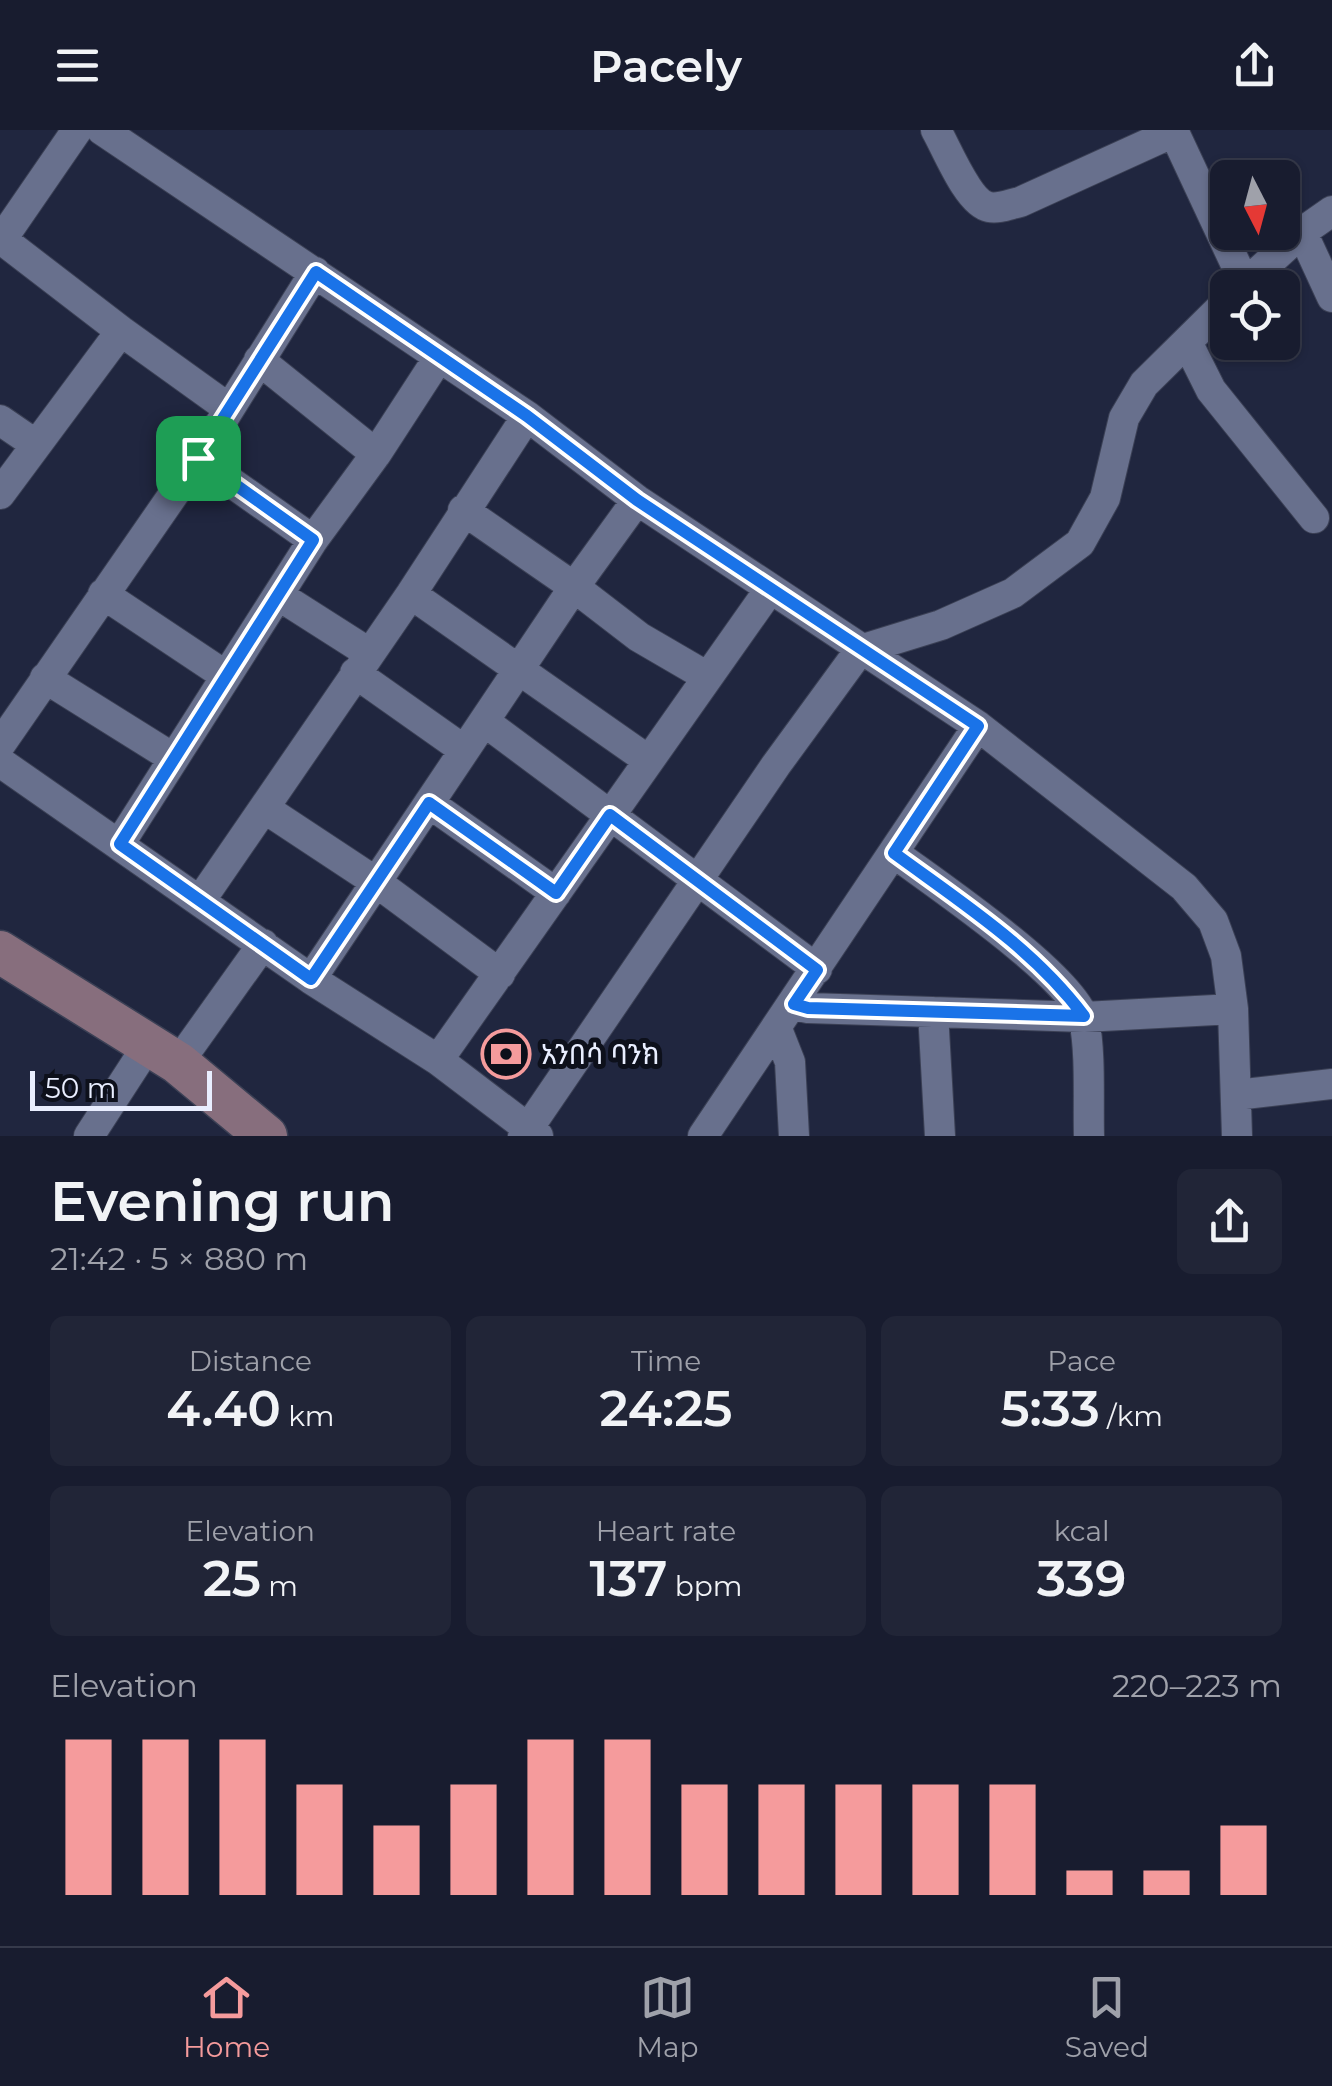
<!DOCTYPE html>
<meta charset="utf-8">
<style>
body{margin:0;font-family:Montserrat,"Noto Sans Ethiopic",sans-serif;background:#212537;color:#f1f3f6;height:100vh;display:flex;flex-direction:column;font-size:38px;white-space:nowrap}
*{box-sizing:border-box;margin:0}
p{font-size:32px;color:#9fa1aa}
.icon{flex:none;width:55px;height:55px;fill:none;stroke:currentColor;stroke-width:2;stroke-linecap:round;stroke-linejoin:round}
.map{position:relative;height:1006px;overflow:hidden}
.panel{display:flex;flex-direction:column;background:#181c2f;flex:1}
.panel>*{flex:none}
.needle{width:65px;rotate:174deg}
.buttons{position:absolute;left:1210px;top:30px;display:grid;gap:20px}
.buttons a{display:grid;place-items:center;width:90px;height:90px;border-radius:15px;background:#181c2f;box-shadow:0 2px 8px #0004,0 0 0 2px #363a4b;font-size:50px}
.scale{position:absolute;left:30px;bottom:25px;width:182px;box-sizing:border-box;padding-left:10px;border:5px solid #e9eeff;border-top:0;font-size:28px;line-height:35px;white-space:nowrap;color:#e9eeff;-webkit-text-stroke:8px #0d101b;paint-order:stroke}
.pin{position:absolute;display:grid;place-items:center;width:85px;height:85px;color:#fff;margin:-42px;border-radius:20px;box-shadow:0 5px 15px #0006}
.round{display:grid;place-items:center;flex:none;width:105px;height:105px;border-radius:15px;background:#212537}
.overview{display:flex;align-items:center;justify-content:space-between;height:170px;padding:0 50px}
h1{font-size:55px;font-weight:600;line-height:75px}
.stats{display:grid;grid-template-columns:repeat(3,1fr);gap:15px;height:170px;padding:10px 50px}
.stats div{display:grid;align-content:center;border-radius:15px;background:#212537;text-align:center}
.stats b{font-size:50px;font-weight:600}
.stats small{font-size:28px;font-weight:400}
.stats p{font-size:28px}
.chart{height:280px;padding:20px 50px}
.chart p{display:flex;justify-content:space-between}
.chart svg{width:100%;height:180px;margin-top:10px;stroke:#f59b9c;stroke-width:6}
header{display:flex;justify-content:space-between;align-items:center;height:130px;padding:0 50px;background:#181c2f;font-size:45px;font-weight:600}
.dock{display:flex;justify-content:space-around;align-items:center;height:140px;border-top:2px solid #363a4b;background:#181c2f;font-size:28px;color:#9fa1aa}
.dock a{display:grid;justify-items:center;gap:5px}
.dock .active{color:#f59b9c}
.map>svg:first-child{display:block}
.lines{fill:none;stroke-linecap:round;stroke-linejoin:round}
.street-casing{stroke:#3b4055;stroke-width:32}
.secondary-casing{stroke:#3b4055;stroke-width:45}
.street{stroke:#68708d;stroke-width:30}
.secondary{stroke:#876e7d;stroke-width:42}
.route-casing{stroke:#fff;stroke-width:20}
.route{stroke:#1a73e8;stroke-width:12}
.labels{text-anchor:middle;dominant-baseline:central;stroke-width:10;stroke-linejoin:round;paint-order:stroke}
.poi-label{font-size:28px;fill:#e9eeff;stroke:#0d101b;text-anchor:start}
</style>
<header><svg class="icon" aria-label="menu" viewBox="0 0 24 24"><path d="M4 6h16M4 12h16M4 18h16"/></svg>Pacely<svg class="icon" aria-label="share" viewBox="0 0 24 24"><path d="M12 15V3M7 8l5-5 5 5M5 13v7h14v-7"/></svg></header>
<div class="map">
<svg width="1332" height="1006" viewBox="0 0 1332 1006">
<rect width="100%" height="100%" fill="#20263f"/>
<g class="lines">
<g class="street-casing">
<path id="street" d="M 102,0 L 527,286 L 637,370 L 978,596 L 1184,757 L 1213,791 L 1226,826 L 1233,879 L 1237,1006
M 936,0 C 947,19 968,73 989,77 C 999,79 1010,74 1020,72 L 1174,2
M 1173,0 L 1245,154 L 1242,158
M 1302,102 L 1332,81
M 0,108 L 121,201 L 228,278
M 2,109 L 77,0
M 1245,154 L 1302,102 L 1332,167
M 1187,212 L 1211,260 L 1314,388
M 259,230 L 376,324
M 0,290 L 35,314
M 198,329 L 313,410
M 0,364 L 121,201
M 463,380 L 574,457 L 639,507 L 706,546
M 103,464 L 226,546
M 411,464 L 648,630
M 278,465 L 369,523
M 355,543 L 464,620
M 45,548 L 173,628
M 485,592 L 817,839
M 0,615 L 198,329 L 315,142
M 0,632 L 311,849 L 438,930 L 538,1006
M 429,673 L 556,763
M 264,678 L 376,752 L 500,844
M 120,713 L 313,410 L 376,324 L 439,227
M 894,723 C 933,752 1075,848 1084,890 C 1091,922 1088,972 1089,1006
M 200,771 L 411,464 L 527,286
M 311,849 L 574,457 L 637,370
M 794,875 L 808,878 L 1084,887 L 1233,879
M 933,882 L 940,1006
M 777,899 L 790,932 L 794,1006
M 438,930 L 770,459
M 178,933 L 263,814
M 1236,965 L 1332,954
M 89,1006 L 148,915
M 523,1006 L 776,635 L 860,520 L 941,495 L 1013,463 L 1080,413 L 1105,368 L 1124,288 L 1144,254 L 1228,171
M 703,1006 L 978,596"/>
</g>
<g class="secondary-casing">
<path id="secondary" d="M 0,822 L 178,933 L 266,1006"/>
</g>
<use href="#street" class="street"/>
<use href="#secondary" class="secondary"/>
</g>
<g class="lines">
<g class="route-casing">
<path id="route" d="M 316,142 L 527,286 L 637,370 L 978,596 L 894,723 C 962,773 1033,818 1084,886 L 808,878 L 794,874 L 817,840 L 610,685 L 556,763 L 429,673 L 311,849 L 120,714 L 313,410 L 198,328 Z"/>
</g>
<use href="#route" class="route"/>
</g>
<defs>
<g id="bank-ring" transform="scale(2.5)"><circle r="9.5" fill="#0d101b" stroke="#f59b9c" stroke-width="1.5"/><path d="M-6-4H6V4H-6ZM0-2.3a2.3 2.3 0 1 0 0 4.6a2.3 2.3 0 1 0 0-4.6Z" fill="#f59b9c"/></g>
</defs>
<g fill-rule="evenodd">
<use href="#bank-ring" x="506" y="924"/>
</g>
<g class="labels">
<g class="poi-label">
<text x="541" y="924">አንበሳ ባንክ</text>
</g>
</g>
</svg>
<div class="buttons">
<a><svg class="needle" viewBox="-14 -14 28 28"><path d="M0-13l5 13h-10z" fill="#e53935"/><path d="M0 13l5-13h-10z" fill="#9fa1aa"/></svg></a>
<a><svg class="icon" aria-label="locate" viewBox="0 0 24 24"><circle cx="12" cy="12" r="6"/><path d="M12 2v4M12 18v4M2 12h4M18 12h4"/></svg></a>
</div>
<div class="scale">50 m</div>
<div class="pin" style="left:198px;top:328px;background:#1e9e55"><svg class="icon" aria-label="arrive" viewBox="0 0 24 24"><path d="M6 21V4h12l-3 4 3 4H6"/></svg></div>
</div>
<section class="panel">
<div class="overview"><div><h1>Evening run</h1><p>21:42 · 5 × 880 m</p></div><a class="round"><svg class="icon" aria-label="share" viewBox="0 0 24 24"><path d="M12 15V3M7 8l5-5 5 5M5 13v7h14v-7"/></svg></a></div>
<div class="stats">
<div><p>Distance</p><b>4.40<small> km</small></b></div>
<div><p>Time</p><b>24:25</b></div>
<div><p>Pace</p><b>5:33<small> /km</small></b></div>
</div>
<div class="stats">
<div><p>Elevation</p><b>25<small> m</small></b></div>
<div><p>Heart rate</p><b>137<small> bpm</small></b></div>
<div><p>kcal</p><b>339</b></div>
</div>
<div class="chart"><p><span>Elevation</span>220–223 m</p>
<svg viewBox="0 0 160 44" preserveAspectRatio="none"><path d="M5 44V6M15 44V6M25 44V6M35 44V17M45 44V27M55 44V17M65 44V6M75 44V6M85 44V17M95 44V17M105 44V17M115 44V17M125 44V17M135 44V38M145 44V38M155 44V27"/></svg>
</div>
</section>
<nav class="dock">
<a class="active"><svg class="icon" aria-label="home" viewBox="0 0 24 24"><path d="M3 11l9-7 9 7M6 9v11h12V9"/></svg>Home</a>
<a><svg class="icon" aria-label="map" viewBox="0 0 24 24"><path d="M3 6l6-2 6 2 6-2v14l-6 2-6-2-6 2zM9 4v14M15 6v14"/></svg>Map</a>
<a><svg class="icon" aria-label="saved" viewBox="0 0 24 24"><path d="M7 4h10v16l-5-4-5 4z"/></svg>Saved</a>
</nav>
